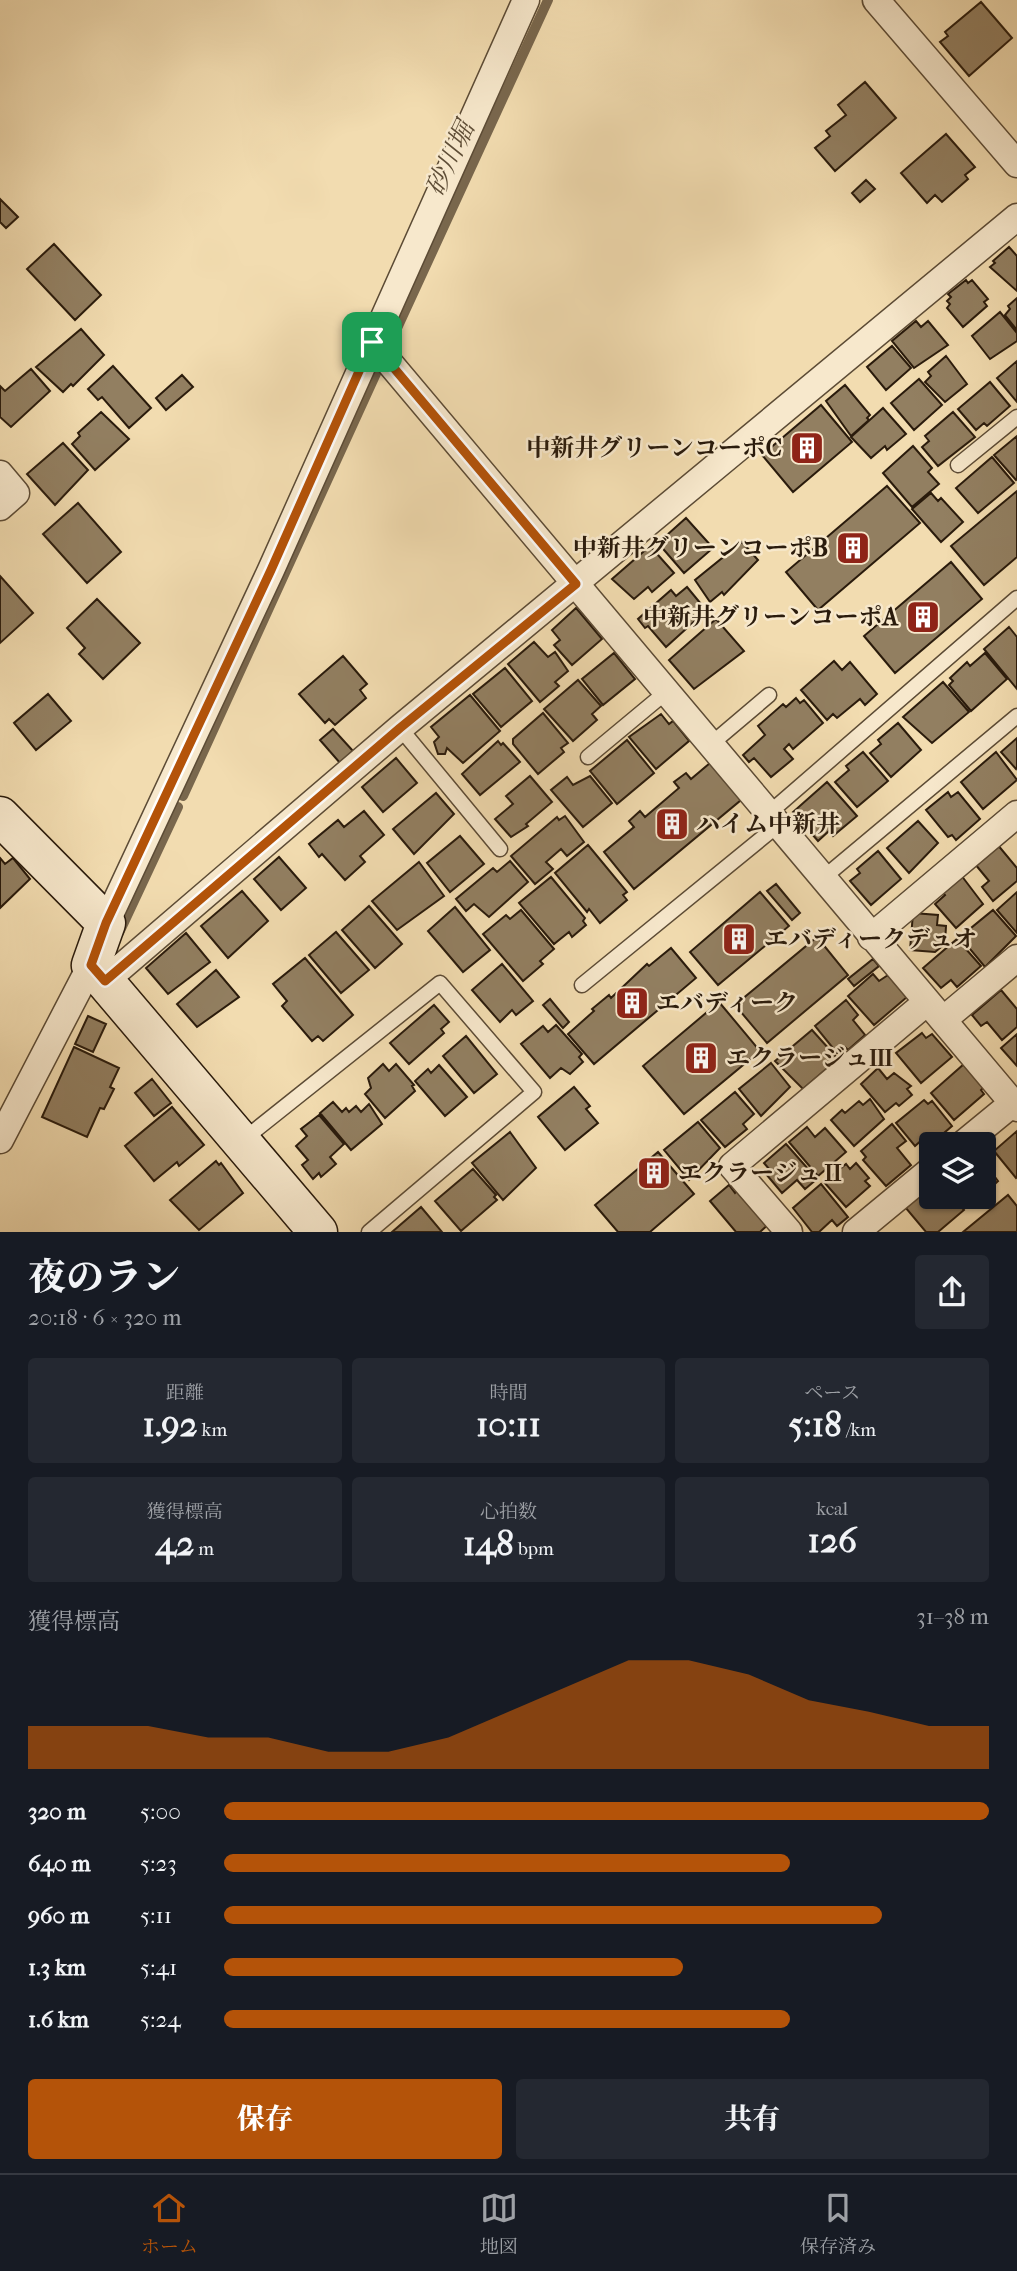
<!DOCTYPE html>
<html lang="ja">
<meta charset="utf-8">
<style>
body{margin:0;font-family:"IM FELL French Canon","Noto Serif JP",serif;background:#242831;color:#f1f3f6;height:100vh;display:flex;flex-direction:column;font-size:26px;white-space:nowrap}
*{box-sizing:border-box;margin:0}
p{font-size:23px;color:#9ea1a6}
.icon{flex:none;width:38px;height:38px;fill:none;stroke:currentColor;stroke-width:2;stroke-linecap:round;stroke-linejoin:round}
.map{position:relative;height:1232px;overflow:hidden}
.panel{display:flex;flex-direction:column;background:#171b24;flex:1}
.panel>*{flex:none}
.tools{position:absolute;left:919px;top:1132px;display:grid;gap:14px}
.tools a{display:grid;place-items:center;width:77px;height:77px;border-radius:7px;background:#171b24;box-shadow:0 2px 5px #0004;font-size:35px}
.pin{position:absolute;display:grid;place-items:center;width:60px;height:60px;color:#fff;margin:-30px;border-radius:14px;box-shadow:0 4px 10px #0006}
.round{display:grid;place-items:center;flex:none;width:74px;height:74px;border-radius:7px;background:#242831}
.headline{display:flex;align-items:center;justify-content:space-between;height:119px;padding:0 28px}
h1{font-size:38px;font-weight:800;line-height:52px}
.stats{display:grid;grid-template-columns:repeat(3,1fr);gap:10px;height:119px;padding:7px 28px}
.stats div{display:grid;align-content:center;border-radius:7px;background:#242831;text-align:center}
.stats b{font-size:35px;font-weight:800}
.stats small{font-size:19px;font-weight:400}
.stats p{font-size:19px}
.chart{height:196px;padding:14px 28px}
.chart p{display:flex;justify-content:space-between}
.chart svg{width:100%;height:126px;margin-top:7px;fill:#b45309;opacity:.7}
.button{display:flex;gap:14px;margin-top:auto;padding:14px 28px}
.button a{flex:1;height:80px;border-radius:7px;background:#b45309;color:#fff;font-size:28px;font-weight:800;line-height:80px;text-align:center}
.button a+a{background:#242831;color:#f1f3f6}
ul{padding:0 28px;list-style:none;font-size:23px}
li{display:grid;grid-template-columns:112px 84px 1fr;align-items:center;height:52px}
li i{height:18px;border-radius:9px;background:#b45309}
.tabs{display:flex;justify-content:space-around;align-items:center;height:98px;border-top:2px solid #363941;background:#171b24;font-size:19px;color:#9ea1a6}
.tabs a{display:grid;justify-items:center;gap:4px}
.tabs .on{color:#b45309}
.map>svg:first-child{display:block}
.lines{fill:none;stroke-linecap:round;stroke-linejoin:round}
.stream{stroke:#79674d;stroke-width:10}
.building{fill:#927f61;stroke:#2a1b0c;stroke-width:2}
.lane-casing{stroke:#5c4b35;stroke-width:17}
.street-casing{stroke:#5c4b35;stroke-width:29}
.secondary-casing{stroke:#2a1b0c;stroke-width:41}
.lane{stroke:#f7e8cc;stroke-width:14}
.street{stroke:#f7e8cc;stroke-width:26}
.secondary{stroke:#f7e8cc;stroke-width:38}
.route-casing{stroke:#fff;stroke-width:14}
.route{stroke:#b45309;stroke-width:9}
.labels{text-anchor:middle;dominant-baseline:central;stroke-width:5;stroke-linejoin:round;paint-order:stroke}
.poi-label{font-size:24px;font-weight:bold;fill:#2a1b0c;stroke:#f7e8cc;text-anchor:start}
.water-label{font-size:26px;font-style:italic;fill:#5f4e37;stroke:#f7e8cc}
</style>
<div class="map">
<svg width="1017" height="1232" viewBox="0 0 1017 1232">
<rect width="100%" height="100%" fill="#f2dcb0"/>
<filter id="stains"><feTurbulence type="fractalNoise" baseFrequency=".00286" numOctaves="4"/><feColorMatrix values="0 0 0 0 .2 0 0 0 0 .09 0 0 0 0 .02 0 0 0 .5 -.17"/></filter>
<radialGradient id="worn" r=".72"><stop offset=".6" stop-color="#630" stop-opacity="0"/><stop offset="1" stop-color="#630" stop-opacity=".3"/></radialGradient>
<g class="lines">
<path class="stream" d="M 393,337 L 548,0
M 183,796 L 379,367
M 119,933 L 178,807"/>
</g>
<path class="building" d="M 981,2 L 1012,38 L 969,76 L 940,42 L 948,36 L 945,32 Z
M 865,82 L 896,118 L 835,171 L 815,148 L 830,136 L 826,131 L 846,115 L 838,105 Z
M 946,134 L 975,167 L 965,175 L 968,179 L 942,202 L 935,195 L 927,203 L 901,173 Z
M 866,180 L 875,189 L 860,202 L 852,193 Z
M 0,199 L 18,217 L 6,228 L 0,222 Z
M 54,244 L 101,295 L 75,320 L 27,269 Z
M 1009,247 L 1017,256 L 1017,291 L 990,267 L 995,263 L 993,261 Z
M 966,280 L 968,283 L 972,280 L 988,299 L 984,302 L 987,306 L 963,327 L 947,308 L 950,304 L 947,301 L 951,297 L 948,294 Z
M 1017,298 L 1017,330 L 1005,315 L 1010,309 L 1008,306 Z
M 1000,312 L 1017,333 L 1017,341 L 990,359 L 972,336 Z
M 916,321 L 921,327 L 928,321 L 948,345 L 914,368 L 892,341 Z
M 81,329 L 104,355 L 73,386 L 71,384 L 63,392 L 36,367 Z
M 892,346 L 911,368 L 886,390 L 867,367 Z
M 946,356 L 967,384 L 945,402 L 925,382 L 931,376 L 928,372 Z
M 1017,361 L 1017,402 L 997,378 Z
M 113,366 L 151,408 L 129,428 L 102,397 L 98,400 L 88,389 Z
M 31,369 L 50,391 L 11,427 L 0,417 L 0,386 L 5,391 Z
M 182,375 L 193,387 L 166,410 L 156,398 Z
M 919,379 L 942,405 L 914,430 L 891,403 Z
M 990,382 L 1010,406 L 987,426 L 984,423 L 976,430 L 958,409 Z
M 845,385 L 870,415 L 867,418 L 869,420 L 851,436 L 826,401 Z
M 821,405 L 852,442 L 793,492 L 762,455 Z
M 883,408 L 906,434 L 887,450 L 885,446 L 871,458 L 851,437 Z
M 101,412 L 129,439 L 95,470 L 72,444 L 80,436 L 78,433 Z
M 953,412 L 975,437 L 938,466 L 922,447 L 929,441 L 925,436 Z
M 1017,436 L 1017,479 L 1016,480 L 994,455 Z
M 63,443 L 88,470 L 55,505 L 27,474 Z
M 913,446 L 932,468 L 928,472 L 939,484 L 912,507 L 883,473 Z
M 992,457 L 1014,483 L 978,513 L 956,488 Z
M 887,486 L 920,523 L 818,610 L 786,572 Z
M 1017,491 L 1017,557 L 984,585 L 951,546 Z
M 931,493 L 938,501 L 941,498 L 963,522 L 941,542 L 912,509 Z
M 78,503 L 121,552 L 87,583 L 43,534 Z
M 686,518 L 713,548 L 684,573 L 658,543 Z
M 742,542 L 758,560 L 724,595 L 722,592 L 710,602 L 695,580 Z
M 650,546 L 674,573 L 652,592 L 648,587 L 634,599 L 612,579 Z
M 951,562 L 982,599 L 895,673 L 864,636 Z
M 0,576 L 33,613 L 0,643 Z
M 687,587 L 701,604 L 691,613 L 697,619 L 666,647 L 648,626 L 645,628 L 638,619 L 671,590 L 676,596 Z
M 97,599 L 140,643 L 103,679 L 79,654 L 85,648 L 67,628 Z
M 576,608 L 602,639 L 572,665 L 554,645 L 560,640 L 552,630 Z
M 716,619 L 744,651 L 694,689 L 669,660 Z
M 1009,627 L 1017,637 L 1017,689 L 984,649 Z
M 534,642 L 548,657 L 555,652 L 568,671 L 555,682 L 559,686 L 540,702 L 508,664 Z
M 614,653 L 635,679 L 603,705 L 582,679 Z
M 985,653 L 1007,679 L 971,711 L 949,685 L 953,681 L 950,678 L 967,662 L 970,666 Z
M 343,656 L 367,684 L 360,690 L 366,698 L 335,725 L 329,719 L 325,723 L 299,694 Z
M 834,661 L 842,670 L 850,662 L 877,694 L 865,705 L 860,699 L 837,718 L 833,714 L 827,720 L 801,690 Z
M 505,668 L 532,701 L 501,727 L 473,694 Z
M 578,680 L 601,706 L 592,714 L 597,720 L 573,741 L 544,709 Z
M 943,682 L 969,712 L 932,743 L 903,717 Z
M 48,694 L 71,721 L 36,750 L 14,723 Z
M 470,695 L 500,731 L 463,763 L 447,748 L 445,754 L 438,754 L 434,742 L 439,737 L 431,727 Z
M 796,698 L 800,703 L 804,700 L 823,723 L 793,749 L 789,744 L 784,749 L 793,759 L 771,777 L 754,758 L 749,762 L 743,755 L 765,735 L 758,726 L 783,704 L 786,707 Z
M 543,713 L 568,743 L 561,748 L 564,752 L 538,774 L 513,744 L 513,739 Z
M 661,714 L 669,724 L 673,721 L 689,741 L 656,769 L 629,737 Z
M 898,723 L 921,750 L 891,777 L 870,753 L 881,744 L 878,740 Z
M 333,729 L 353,751 L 340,763 L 320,740 Z
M 1017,738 L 1017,767 L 1016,769 L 1001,752 Z
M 627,740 L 654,773 L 617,804 L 590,771 Z
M 498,741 L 501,745 L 503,743 L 520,762 L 480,795 L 462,774 Z
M 863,752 L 888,781 L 857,807 L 835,782 L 849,770 L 846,766 Z
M 996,752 L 1017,780 L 983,809 L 961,782 Z
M 396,758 L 417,783 L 383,812 L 362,787 Z
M 710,763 L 741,800 L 634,889 L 604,852 L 634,827 L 629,821 L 640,811 L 645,817 L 679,788 L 674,782 L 686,773 L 691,779 Z
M 530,776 L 552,802 L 526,824 L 528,826 L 511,837 L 495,819 L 513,804 L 506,796 Z
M 590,776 L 612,803 L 583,827 L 551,790 L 567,777 L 573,785 Z
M 827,782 L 857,816 L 833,836 L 829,831 L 818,841 L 793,812 Z
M 948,792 L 951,797 L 958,792 L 980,819 L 956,840 L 952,835 L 948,837 L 926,810 Z
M 436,793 L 454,814 L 414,854 L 393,829 Z
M 364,811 L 384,835 L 360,856 L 365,862 L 345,880 L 322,854 L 319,857 L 309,844 L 338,820 L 344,827 Z
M 565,816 L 584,842 L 567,856 L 561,849 L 546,862 L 553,869 L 535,884 L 511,856 L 557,817 L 559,820 Z
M 918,821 L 938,843 L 909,873 L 887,848 Z
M 460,836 L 484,864 L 450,892 L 427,863 Z
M 997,844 L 1017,868 L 1017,881 L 993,901 L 982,887 L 989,881 L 975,864 Z
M 588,845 L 627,892 L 623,895 L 627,900 L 600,923 L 589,909 L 587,912 L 555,873 Z
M 878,851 L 901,879 L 871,905 L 850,881 L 860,873 L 857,869 Z
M 279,857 L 306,888 L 281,910 L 254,879 Z
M 0,858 L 5,864 L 13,858 L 30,879 L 0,908 Z
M 510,861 L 528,882 L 489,917 L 474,904 L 466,911 L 456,899 L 493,868 L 497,872 Z
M 419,862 L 444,896 L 397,930 L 372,901 Z
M 961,875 L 983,904 L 956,928 L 935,904 L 945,895 L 942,891 Z
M 551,877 L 585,918 L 583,921 L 586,925 L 572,937 L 569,932 L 554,944 L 519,903 Z
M 776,884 L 800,913 L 792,920 L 767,891 Z
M 242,891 L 268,921 L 228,958 L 201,926 Z
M 760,892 L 789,926 L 718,985 L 690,952 Z
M 1017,892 L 1017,933 L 997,910 Z
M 369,906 L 402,944 L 375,968 L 342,930 Z
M 455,907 L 490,950 L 463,972 L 428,931 Z
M 521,910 L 554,949 L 540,961 L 543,964 L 523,981 L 483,934 L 506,915 L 510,919 Z
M 993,910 L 1016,936 L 985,967 L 960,937 Z
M 913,913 L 938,915 L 937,925 L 946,926 L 945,944 L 935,952 L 910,950 Z
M 336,932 L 369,970 L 341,993 L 309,955 Z
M 186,933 L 210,962 L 168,994 L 146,968 Z
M 817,937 L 848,975 L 767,1043 L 735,1005 Z
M 957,939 L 981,966 L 957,987 L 951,980 L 941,988 L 923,968 Z
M 671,948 L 696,978 L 594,1064 L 568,1034 L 594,1011 L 592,1009 L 609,995 L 611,998 L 647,964 L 649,966 Z
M 305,958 L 353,1015 L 323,1041 L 318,1036 L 312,1041 L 282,1006 L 287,1001 L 273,984 Z
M 873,959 L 879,966 L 854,986 L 848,979 Z
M 502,964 L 533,1001 L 516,1015 L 512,1010 L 500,1022 L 472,990 Z
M 216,970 L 239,997 L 197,1027 L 177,1004 Z
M 873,974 L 879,981 L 888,975 L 907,997 L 874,1025 L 848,996 Z
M 1001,990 L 1017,1009 L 1017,1027 L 1002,1040 L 987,1022 L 981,1026 L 972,1015 Z
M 550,999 L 569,1022 L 563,1028 L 543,1005 Z
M 846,1000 L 858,1015 L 853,1020 L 865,1035 L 848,1050 L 845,1047 L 837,1053 L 815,1026 Z
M 719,1002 L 760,1051 L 684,1114 L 643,1066 Z
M 434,1005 L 449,1022 L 441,1029 L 444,1033 L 409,1064 L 390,1043 Z
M 88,1016 L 106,1024 L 93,1052 L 75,1044 Z
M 556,1025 L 582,1054 L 579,1057 L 583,1062 L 570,1074 L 561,1068 L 550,1078 L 521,1044 L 543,1026 L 548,1032 Z
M 812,1030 L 838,1059 L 803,1089 L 775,1061 Z
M 922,1033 L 926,1038 L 932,1034 L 952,1057 L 921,1083 L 896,1053 Z
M 1017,1034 L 1017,1066 L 1001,1048 Z
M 466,1036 L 497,1074 L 474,1093 L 443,1056 Z
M 74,1047 L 119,1068 L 110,1087 L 114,1089 L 104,1109 L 100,1108 L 87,1137 L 42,1117 Z
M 771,1063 L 790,1087 L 761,1116 L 739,1089 Z
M 383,1064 L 389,1071 L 396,1064 L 414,1085 L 412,1086 L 415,1091 L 385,1118 L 365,1094 L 371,1088 L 368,1078 Z
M 964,1064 L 984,1087 L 981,1090 L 984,1094 L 954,1120 L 931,1093 Z
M 439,1065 L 467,1097 L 445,1116 L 415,1081 L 428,1069 L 431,1073 Z
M 878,1068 L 887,1079 L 894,1073 L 911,1086 L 907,1089 L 912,1095 L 899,1106 L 896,1103 L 885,1112 L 861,1084 Z
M 152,1079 L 171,1103 L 154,1116 L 135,1093 Z
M 574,1087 L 590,1106 L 586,1109 L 598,1123 L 565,1150 L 538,1117 Z
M 735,1092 L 754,1114 L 743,1124 L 747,1129 L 725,1147 L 701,1120 Z
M 870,1099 L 884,1119 L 854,1146 L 831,1120 L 842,1110 L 845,1113 L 859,1101 L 863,1105 Z
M 924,1100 L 928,1104 L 932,1101 L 952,1126 L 930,1145 L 924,1138 L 915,1146 L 896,1123 Z
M 333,1102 L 342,1112 L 346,1108 L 349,1112 L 356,1106 L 361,1112 L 369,1104 L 382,1124 L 351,1150 L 320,1113 Z
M 172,1107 L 204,1145 L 179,1166 L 177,1162 L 154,1181 L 125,1146 Z
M 319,1115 L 344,1144 L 330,1157 L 336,1164 L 321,1177 L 319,1173 L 313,1179 L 302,1165 L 308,1160 L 296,1146 L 307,1136 L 301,1129 Z
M 698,1122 L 720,1148 L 689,1180 L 664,1150 Z
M 892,1124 L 906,1141 L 897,1148 L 911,1165 L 886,1186 L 863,1160 L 866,1157 L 861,1151 Z
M 807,1127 L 815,1137 L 825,1128 L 846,1152 L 818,1176 L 789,1142 Z
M 1017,1131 L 1017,1177 L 1016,1178 L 994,1151 Z
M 510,1132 L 536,1168 L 503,1200 L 472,1163 Z
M 786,1144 L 817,1179 L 805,1189 L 797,1180 L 782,1193 L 766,1174 L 770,1170 L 764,1163 Z
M 658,1152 L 694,1194 L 650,1232 L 618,1232 L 595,1205 Z
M 216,1161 L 219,1165 L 221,1163 L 243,1193 L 199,1230 L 170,1200 Z
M 984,1162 L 998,1181 L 984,1194 Z
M 856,1163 L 869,1178 L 865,1181 L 870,1186 L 846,1207 L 824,1182 L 846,1164 L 850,1169 Z
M 473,1169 L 496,1195 L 494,1197 L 497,1200 L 461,1231 L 435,1201 Z
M 821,1184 L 848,1217 L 837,1226 L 832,1220 L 819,1232 L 812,1232 L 793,1208 Z
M 729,1185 L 735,1193 L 740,1188 L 770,1223 L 760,1232 L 736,1232 L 710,1201 Z
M 931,1188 L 931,1197 L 953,1197 L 964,1210 L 938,1232 L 926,1232 L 905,1207 Z
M 1008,1195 L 1017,1206 L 1017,1232 L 963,1232 Z
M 421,1207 L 442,1232 L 392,1232 Z"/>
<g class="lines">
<g class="lane-casing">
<path id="lane" d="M 958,465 L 1017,417
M 400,728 L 500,849
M 710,745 L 769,695
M 588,757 L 665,693
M 768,814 L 1017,598
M 822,879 L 1017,716
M 582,985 L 778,825
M 243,1140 L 440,983 L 534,1092 L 369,1232"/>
</g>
<g class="street-casing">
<path id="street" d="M 876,0 L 1017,164
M 372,342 L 1017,1108
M 0,474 L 16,493 L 0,507
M 106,923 L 271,570 L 526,0
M 871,937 L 1017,814
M 105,981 L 400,728 L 1017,217
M 943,1020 L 1017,958
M 0,1140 L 91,965
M 963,1144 L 1013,1103
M 789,1232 L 732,1166 L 927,1002
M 856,1232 L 931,1170"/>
</g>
<g class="secondary-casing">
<path id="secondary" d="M 0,816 L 106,923 L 91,965 L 318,1232"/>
</g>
<use href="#lane" class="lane"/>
<use href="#street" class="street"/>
<use href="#secondary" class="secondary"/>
</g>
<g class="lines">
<g class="route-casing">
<path id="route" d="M 372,342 L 576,584 L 400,728 L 105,981 L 91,965 L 106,923 L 271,570 Z"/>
</g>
<use href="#route" class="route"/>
</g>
<defs>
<g id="building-square" transform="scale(1.75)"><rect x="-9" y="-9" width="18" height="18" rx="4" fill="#8f2418" stroke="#f7e8cc"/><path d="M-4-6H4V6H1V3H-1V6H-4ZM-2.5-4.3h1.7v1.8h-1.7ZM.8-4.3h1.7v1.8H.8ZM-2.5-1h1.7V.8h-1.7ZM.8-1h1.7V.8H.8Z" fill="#fff"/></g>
</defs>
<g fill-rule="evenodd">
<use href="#building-square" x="807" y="448"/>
<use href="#building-square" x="853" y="548"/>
<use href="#building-square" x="923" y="617"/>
<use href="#building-square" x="672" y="824"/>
<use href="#building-square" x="739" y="939"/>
<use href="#building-square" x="632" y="1003"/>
<use href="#building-square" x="701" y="1058"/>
<use href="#building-square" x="654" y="1173"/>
</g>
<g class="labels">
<g class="poi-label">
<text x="782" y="448" text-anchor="end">中新井グリーンコーポC</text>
<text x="828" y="548" text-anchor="end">中新井グリーンコーポB</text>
<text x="898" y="617" text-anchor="end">中新井グリーンコーポA</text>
<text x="696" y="824">ハイム中新井</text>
<text x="764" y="939">エバディークデュオ</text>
<text x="656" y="1003">エバディーク</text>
<text x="726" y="1058">エクラージュⅢ</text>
<text x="678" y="1173">エクラージュⅡ</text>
</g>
<g class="water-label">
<text transform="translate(450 159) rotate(-65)">砂川堀</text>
</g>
</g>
<rect width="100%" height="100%" filter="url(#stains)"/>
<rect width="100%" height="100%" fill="url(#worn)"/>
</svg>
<div class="tools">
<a><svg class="icon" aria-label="layers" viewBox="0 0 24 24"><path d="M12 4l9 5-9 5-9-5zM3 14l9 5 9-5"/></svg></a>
</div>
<div class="pin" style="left:372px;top:342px;background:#1e9e55"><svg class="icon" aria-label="arrive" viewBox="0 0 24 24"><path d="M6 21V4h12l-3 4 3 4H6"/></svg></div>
</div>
<section class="panel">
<div class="headline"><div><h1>夜のラン</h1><p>20:18 · 6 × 320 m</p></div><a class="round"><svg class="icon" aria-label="share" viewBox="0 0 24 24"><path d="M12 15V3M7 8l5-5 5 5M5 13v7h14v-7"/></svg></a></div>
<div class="stats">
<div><p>距離</p><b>1.92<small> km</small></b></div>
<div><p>時間</p><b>10:11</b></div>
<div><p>ペース</p><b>5:18<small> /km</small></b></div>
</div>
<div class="stats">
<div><p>獲得標高</p><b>42<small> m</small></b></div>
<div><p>心拍数</p><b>148<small> bpm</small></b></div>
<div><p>kcal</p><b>126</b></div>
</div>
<div class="chart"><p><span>獲得標高</span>31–38 m</p>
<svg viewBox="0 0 160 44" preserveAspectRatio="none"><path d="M0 44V29L10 29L20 29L30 33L40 33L50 38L60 38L70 33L80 24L90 15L100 6L110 6L120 11L130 20L140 24L150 29L160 29V44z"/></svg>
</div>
<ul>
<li><b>320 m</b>5:00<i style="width:100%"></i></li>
<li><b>640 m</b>5:23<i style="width:74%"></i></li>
<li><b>960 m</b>5:11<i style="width:86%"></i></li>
<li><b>1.3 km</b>5:41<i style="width:60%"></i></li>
<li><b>1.6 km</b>5:24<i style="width:74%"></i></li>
</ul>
<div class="button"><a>保存</a><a>共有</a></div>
</section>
<nav class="tabs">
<a class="on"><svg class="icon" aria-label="home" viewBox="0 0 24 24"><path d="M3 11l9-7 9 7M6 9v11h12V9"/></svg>ホーム</a>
<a><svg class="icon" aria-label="map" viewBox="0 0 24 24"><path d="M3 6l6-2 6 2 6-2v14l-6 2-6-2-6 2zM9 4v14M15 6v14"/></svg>地図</a>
<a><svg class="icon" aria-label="saved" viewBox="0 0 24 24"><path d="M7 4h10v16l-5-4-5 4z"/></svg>保存済み</a>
</nav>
